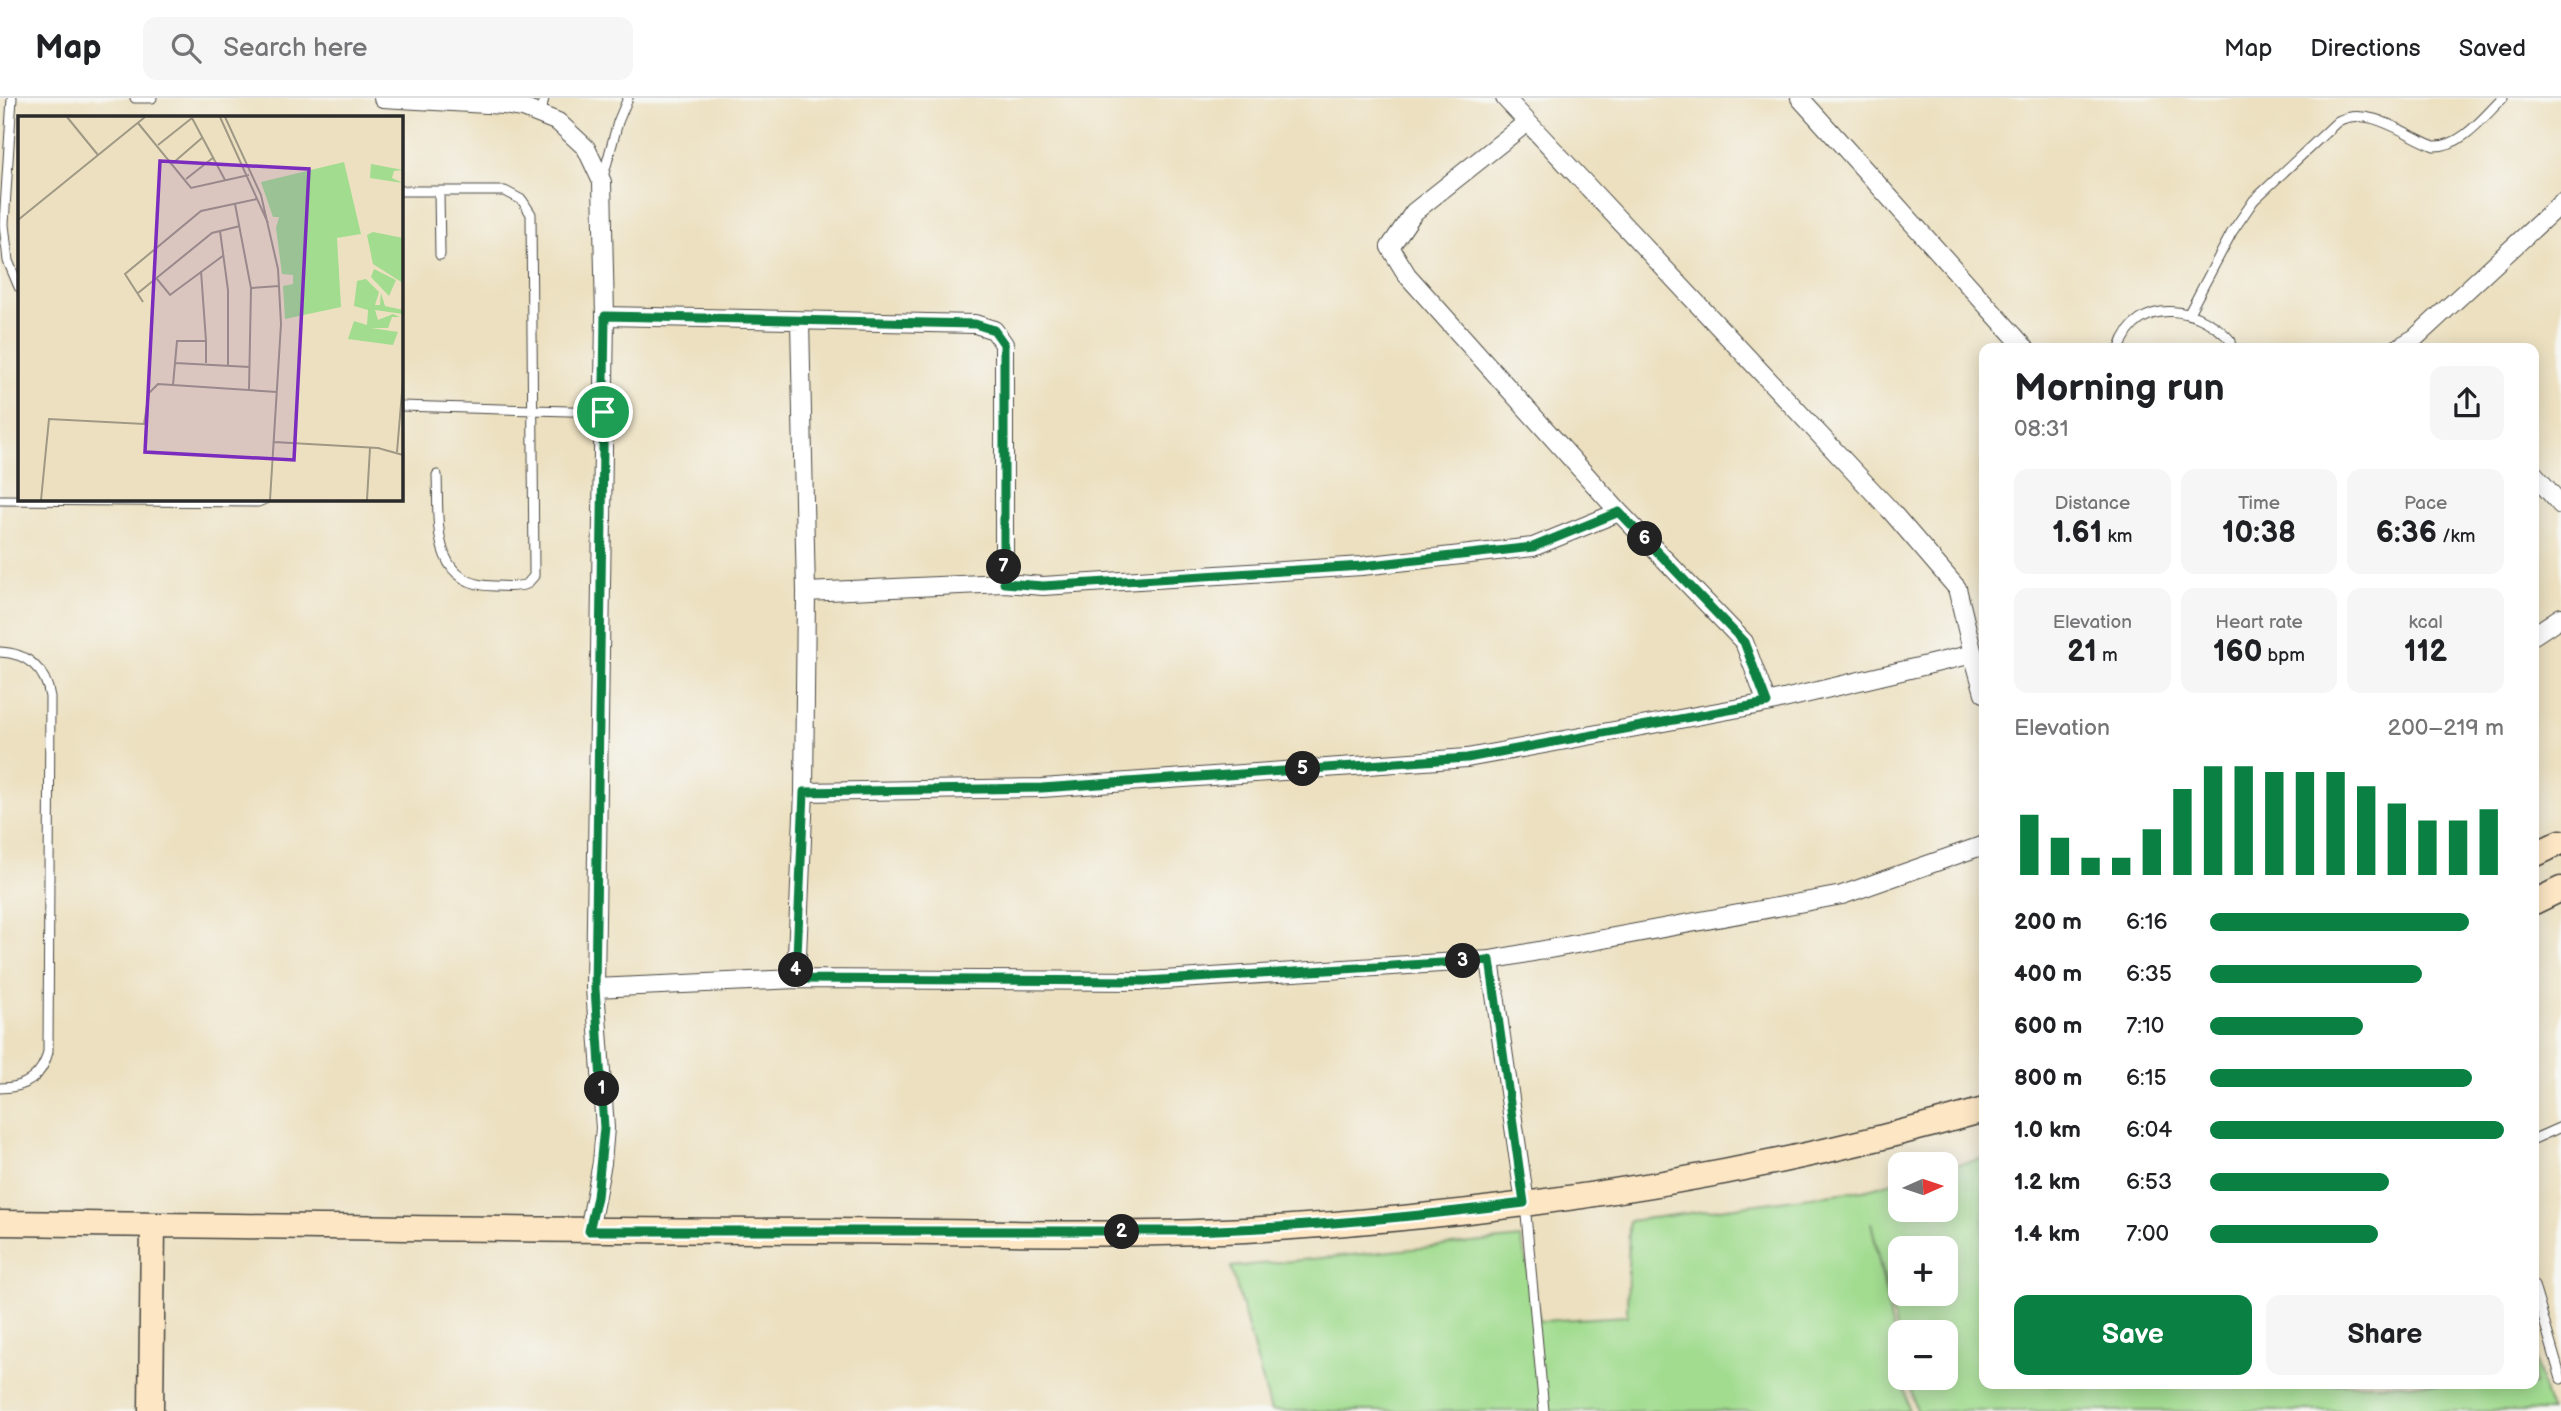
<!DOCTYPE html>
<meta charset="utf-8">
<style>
body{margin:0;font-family:"Balsamiq Sans",sans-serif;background:#f6f6f6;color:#202124;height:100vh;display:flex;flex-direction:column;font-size:26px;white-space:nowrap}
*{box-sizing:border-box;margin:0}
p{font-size:23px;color:#757577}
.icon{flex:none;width:38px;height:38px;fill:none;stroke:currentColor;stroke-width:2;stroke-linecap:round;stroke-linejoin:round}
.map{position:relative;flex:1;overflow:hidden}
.side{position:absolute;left:1979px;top:245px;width:560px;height:1046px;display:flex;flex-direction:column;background:#fff;border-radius:14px;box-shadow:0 4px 18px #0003}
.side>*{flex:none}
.needle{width:46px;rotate:87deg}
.fabs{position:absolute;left:1888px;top:1054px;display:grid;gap:14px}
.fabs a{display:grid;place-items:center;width:70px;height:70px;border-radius:14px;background:#fff;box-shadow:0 4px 18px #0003;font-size:35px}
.pin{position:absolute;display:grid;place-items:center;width:60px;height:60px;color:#fff;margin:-30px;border:4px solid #fff;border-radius:50%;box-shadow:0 2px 7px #0007}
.km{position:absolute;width:35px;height:35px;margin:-18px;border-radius:50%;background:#222;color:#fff;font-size:19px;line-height:35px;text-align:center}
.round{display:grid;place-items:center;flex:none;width:74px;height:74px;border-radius:14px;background:#f6f6f6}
.head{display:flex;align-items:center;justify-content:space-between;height:119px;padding:0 35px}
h1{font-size:38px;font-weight:800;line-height:52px}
.figures{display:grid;grid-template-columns:repeat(3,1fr);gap:10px;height:119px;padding:7px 35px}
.figures div{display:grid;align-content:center;border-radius:14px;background:#f6f6f6;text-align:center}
.figures b{font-size:30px;font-weight:800}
.figures small{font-size:19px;font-weight:400}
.figures p{font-size:19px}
.chart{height:196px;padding:14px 35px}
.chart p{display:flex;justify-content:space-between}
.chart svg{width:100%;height:126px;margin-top:7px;stroke:#0b8043;stroke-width:6}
.action{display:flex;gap:14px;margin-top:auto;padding:14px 35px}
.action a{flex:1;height:80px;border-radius:14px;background:#0b8043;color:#fff;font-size:28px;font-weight:800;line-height:80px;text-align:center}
.action a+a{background:#f6f6f6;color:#202124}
ul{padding:0 35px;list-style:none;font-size:23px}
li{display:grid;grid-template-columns:112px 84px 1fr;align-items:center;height:52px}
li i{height:18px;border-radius:9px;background:#0b8043}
header{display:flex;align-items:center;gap:42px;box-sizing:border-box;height:98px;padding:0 35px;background:#fff;border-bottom:2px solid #e0e0e0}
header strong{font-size:33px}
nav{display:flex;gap:38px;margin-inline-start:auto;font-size:24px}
.search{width:490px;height:63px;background:#f6f6f6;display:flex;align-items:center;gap:18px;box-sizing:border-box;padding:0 24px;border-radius:14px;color:#757577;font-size:26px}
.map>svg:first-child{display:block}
.green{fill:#a1dc8f;stroke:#66845d;stroke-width:2;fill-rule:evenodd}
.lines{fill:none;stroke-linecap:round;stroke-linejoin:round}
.lane-casing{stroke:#484641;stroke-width:11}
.street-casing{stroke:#484641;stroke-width:20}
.secondary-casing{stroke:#484641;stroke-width:27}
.lane{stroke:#fff;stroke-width:9}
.street{stroke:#fff;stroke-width:18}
.secondary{stroke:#fce6c4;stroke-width:24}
.route-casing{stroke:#fff;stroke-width:14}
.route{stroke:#0b8043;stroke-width:9}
.inset-road{fill:none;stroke:#9f9884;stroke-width:2}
.view{fill:#7b2cbf;fill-opacity:0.15;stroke:#7b2cbf;stroke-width:3.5}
.inset-edge{fill:none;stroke:#2b2b2b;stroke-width:3.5}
</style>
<header>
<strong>Map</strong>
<div class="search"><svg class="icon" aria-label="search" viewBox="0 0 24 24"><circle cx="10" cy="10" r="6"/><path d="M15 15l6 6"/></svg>Search here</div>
<nav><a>Map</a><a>Directions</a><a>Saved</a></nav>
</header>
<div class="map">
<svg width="2561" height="1313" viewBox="0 0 2561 1313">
<rect width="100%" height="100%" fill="#f6f6f2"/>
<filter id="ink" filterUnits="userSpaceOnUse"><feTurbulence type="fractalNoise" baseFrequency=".0143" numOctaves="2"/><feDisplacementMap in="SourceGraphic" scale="14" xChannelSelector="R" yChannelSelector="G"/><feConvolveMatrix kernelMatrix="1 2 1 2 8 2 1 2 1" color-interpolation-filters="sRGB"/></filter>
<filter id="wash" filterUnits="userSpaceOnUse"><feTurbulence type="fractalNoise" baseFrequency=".00686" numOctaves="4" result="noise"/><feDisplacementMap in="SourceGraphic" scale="28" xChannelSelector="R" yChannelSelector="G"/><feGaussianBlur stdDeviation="1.57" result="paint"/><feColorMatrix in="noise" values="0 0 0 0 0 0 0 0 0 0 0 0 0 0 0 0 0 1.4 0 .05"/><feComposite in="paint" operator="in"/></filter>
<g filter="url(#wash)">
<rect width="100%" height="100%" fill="#ece0c0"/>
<path class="green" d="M 1984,1060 L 1984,1286 L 2534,1286 L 2534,1258 L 2550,1313 L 1916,1313 L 1908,1279 L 1946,1279 L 1946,1234 L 1900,1234 L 1900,1246 L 1871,1124 L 1909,1313 L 1271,1313 L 1231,1169 L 1521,1140 L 1540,1223 L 1627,1218 L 1629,1123 L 1864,1092 L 1900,1082 L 1900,1111 L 1946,1111 L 1946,1070 ZM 1900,1150 L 1946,1150 L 1946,1195 L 1900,1195 Z"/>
</g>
<g filter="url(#ink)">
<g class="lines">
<g class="lane-casing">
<path id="lane" d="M 12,0 L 4,126 L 8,163 L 19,189
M 135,0 L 152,0
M 541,15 L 544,0
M 603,79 L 618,24 L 628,0
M 401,93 L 505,93 L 522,102 L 531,116 L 534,472 L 534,478 L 527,486 C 517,490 505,488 494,488 C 430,487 439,423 437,377
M 439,93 L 440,157
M 2189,215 L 2232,134 L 2254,102 L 2338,23 C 2369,7 2405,37 2434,48 C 2462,49 2484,18 2503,0
M 2120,250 C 2137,197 2201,208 2231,243
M 401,308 L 603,314
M 0,402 L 258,404 L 265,401
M 0,554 C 28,555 46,572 50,599 L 48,954 C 42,979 25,990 0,990
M 2534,1041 L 2561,1029
M 1525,1106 L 1544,1313
M 2534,1188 L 2561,1281"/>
</g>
<g class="street-casing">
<path id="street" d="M 383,0 L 504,7 L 523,10 L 558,24 L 586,50 L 602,84 L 605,218 L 595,890 L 605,1030 L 602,1065 L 589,1133
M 1505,0 L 1890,412 L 1957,490 L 1973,556 L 1984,595
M 1800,0 L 2025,250
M 1526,25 L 1414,114 L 1390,149 L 1407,177 L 1619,414 L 1744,544 L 1767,605
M 605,218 L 975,226 L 994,232 L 1004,246 L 1004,485 L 1043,488 L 1362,468 L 1533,449 L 1619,414
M 2398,250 L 2415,240 L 2561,105
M 2534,376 L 2561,407
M 806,494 L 1004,485
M 2534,537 L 2561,519
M 804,694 L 1042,690 L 1467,660 L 1767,605 L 1973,556
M 1490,862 L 1525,1105
M 796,881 L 804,694 L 806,494 L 800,224
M 595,890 L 796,881 L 1147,883 L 1490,862 L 1842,797 L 1984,747"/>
</g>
<g class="secondary-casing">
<path id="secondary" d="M 2534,757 L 2561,744
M 2534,804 L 2561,791
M 0,1125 C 274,1128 548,1133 822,1133 C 969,1133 1117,1140 1263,1131 C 1506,1116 1751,1079 1984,1012
M 151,1313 L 153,1127"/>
</g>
<use href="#lane" class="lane"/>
<use href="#street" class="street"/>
<use href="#secondary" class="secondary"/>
</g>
</g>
<g class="lines" filter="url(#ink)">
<g class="route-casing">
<path id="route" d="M 605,218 L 975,226 L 994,232 L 1004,246 L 1004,485 L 1043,488 L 1362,468 L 1533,449 L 1619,414 L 1744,544 L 1767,605 L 1467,660 L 1042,690 L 804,694 L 796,881 L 1147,883 L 1490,862 L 1524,1105 C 1413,1119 1301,1130 1189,1133 L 589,1133 L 597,1099 L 604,1030 L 595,890 Z"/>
</g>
<use href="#route" class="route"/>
</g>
<g transform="translate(18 18)">
<rect width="385" height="385" fill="#ece0c0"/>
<path d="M 326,46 L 343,118 L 294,126 L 319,122 L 323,191 L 267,203 L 265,170 L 275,168 L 275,159 L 264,158 L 258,112 L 261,101 L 255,101 L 243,66 ZM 353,48 L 385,54 L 376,55 L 374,62 L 385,67 L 352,62 ZM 355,116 L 385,122 L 385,167 L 355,148 L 349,119 ZM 356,153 L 378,164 L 371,180 L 353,161 ZM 348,163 L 361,176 L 357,189 L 362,189 L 363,177 L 367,190 L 385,194 L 385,198 L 357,194 L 360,204 L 375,198 L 382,201 L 374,201 L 370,212 L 353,212 L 380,216 L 375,229 L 330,223 L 336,205 L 349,209 L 350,194 L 336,190 L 339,165 Z" fill="#a1dc8f"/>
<path class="inset-road" d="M 49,1 L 80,39M 202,1 L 250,107M 207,1 L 243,79 L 260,153 L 263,208 L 252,384M 174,2 L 207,64M 120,7 L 173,72 L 231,59M 140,29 L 174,2M 155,47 L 185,21M 168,63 L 196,41M 217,88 L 233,172 L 231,274M 0,104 L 127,1M 202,115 L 210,174 L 210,249M 139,163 L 152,179 L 206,139M 233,172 L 261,170M 120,177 L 194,117 L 222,110M 125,186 L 107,158 L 183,95 L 239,83M 157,247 L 232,251M 188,247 L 188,225M 155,269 L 159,225 L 188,225 L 183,155M 256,326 L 360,332 L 385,339M 379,336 L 385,264M 23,384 L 31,303 L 126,308 L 131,277 L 140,268 L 259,276M 349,384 L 352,332"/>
<path class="view" d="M 142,45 L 291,53 L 276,344 L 127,336 Z"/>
<rect width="385" height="385" class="inset-edge"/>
</g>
</svg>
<div class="fabs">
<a><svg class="needle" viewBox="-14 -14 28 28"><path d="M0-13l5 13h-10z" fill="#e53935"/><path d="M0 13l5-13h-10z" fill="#757577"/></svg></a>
<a>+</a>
<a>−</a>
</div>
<div class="pin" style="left:603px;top:314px;background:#1e9e55"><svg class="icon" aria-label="arrive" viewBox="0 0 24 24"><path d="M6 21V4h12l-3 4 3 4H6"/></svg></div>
<b class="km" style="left:602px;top:991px">1</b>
<b class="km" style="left:1122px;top:1134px">2</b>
<b class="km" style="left:1463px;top:863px">3</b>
<b class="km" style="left:796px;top:872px">4</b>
<b class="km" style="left:1303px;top:671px">5</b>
<b class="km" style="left:1645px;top:441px">6</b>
<b class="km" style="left:1004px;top:469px">7</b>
<section class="side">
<div class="head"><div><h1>Morning run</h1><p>08:31</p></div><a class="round"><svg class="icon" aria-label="share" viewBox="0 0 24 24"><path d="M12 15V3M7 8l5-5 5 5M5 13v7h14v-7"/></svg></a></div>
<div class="figures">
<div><p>Distance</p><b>1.61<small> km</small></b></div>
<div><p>Time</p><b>10:38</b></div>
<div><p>Pace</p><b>6:36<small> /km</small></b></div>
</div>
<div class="figures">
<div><p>Elevation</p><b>21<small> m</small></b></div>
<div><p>Heart rate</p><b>160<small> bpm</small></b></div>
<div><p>kcal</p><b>112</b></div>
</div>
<div class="chart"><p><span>Elevation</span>200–219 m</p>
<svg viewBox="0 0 160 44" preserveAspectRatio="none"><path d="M5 44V23M15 44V31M25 44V38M35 44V38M45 44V28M55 44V14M65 44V6M75 44V6M85 44V8M95 44V8M105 44V8M115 44V13M125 44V19M135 44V25M145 44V25M155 44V21"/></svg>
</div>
<ul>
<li><b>200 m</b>6:16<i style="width:88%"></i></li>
<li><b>400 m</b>6:35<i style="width:72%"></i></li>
<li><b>600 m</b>7:10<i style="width:52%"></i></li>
<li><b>800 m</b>6:15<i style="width:89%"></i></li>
<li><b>1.0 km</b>6:04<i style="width:100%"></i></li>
<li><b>1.2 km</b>6:53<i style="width:61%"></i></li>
<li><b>1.4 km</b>7:00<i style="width:57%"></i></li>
</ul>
<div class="action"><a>Save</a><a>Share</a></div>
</section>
</div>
